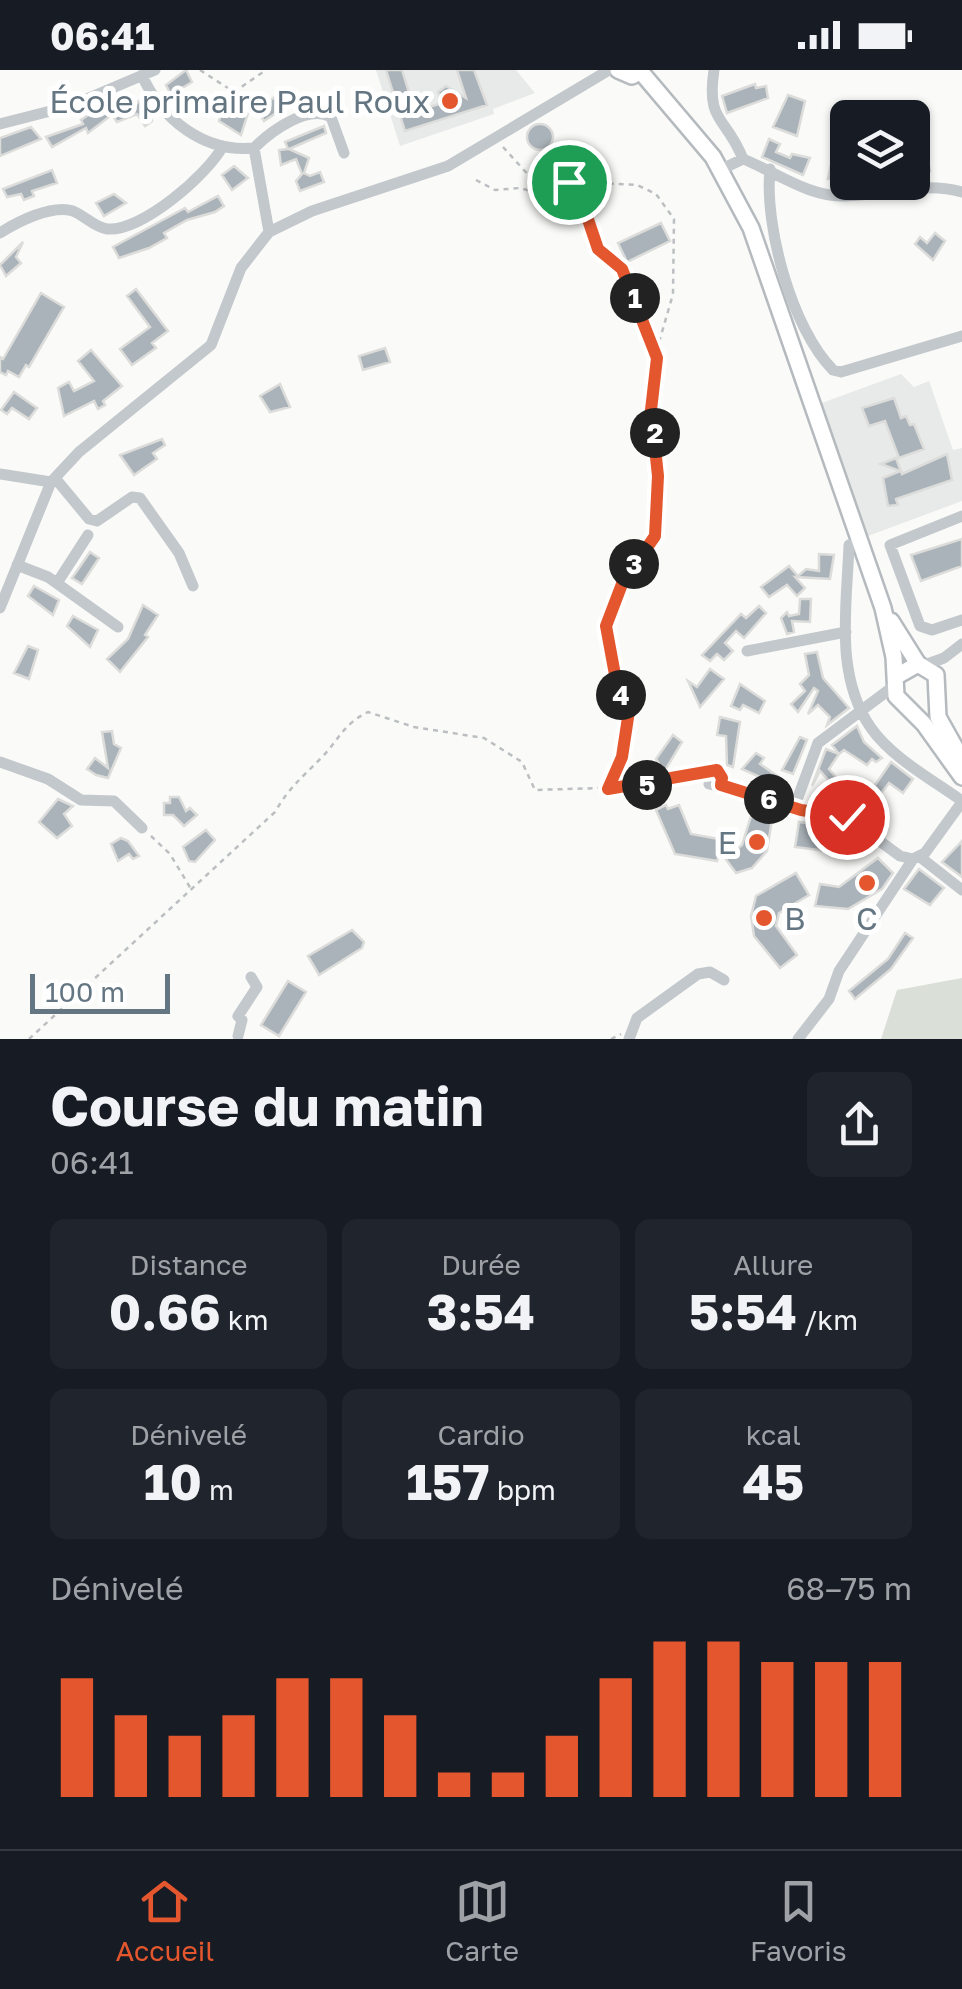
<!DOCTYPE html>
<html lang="fr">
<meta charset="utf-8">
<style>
body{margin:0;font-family:"Golos Text",sans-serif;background:#20242c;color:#f1f3f6;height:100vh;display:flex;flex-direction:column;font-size:38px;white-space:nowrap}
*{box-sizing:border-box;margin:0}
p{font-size:32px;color:#9ea1a6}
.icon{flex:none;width:55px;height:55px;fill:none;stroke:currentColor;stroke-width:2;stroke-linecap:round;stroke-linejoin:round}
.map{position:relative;height:969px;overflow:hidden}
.drawer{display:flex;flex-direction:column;background:#171b24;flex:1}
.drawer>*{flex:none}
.controls{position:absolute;left:830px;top:30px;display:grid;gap:20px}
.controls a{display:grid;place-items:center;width:100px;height:100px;border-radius:15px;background:#171b24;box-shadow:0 2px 8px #0004;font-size:50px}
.scale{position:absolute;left:30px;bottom:25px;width:140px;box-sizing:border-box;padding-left:10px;border:5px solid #657683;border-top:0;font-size:28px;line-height:35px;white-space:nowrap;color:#657683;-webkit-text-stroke:8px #fff;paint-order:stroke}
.pin{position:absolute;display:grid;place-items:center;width:85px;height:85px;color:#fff;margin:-42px;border:5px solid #fff;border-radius:50%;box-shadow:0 2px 10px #0007}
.km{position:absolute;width:50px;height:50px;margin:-25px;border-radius:50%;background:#222;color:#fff;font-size:28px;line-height:50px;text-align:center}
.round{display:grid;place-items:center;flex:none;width:105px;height:105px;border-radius:15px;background:#20242c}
.overview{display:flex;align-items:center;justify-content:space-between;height:170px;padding:0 50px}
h1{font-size:55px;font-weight:700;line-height:75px}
.stats{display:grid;grid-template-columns:repeat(3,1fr);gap:15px;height:170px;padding:10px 50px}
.stats div{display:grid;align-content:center;border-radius:15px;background:#20242c;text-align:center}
.stats b{font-size:50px;font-weight:700}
.stats small{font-size:28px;font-weight:400}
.stats p{font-size:28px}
.chart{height:280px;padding:20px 50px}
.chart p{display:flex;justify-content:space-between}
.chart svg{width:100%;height:180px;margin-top:10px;stroke:#e4572e;stroke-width:6}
.status{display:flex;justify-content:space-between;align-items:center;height:70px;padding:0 50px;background:#171b24;direction:ltr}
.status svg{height:28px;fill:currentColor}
.menu{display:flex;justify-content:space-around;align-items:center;height:140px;border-top:2px solid #363941;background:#171b24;font-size:28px;color:#9ea1a6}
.menu a{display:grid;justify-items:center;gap:5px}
.menu .current{color:#e4572e}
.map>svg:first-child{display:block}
.built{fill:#e8e9e9}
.green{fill:#dadfd7}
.building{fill:#aab3b9;stroke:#dcdcda;stroke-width:2.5}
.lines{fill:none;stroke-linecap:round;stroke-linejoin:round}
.major-casing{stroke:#b5babe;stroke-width:20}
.path{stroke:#bbbfc2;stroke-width:2.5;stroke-dasharray:5 5;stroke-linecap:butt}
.minor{stroke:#c3c8cc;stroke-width:11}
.major{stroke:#fff;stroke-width:15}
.route-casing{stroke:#fff;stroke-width:20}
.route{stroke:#e4572e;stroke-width:12}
.poi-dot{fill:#e4572e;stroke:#fff;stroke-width:4}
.labels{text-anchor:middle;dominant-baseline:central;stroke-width:10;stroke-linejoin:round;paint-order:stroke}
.poi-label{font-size:32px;fill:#657683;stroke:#fff;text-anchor:end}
</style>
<div class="status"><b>06:41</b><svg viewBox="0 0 49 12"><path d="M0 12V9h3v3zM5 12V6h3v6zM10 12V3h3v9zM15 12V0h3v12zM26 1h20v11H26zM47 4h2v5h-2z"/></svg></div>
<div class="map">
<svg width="962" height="969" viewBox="0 0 962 969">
<rect width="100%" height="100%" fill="#fafaf8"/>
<path class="built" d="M 376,0 L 516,0 L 535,23 L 493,39 L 494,44 L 400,76 Z
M 901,304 L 914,317 L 929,311 L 953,380 L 962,378 L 962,431 L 868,466 L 819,334 Z"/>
<path class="green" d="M 962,908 L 962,969 L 881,969 L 897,920 Z"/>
<path class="building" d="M 186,0 L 192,12 L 171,25 L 166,15 Z
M 386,0 L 402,0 L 415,42 L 442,33 L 438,22 L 446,16 L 466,28 L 457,0 L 474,0 L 487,35 L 405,61 Z
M 755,14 L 756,18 L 766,16 L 768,28 L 727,43 L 722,26 Z
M 131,24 L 137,33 L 141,29 L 152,51 L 145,56 L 137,44 L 117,52 L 108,39 Z
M 788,25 L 805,31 L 797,66 L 773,57 Z
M 276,26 L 284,38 L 264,51 L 257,40 Z
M 102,35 L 109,47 L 88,63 L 86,58 L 52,77 L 46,67 L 83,54 L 81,50 Z
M 223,38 L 241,46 L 242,41 L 248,43 L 241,65 L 219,51 Z
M527 67a13 13 0 1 1 26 0a13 13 0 1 1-26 0Z
M 324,56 L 326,63 L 289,79 L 309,88 L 304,103 L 310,106 L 320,102 L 324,112 L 300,121 L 296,111 L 302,104 L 296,89 L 281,95 L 279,80 L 288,79 L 285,72 Z
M 31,57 L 41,69 L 0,86 L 0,68 Z
M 769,69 L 780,74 L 776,82 L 790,88 L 792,84 L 810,88 L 803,105 L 762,87 Z
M 912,74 L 919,88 L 927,86 L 930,101 L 912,105 Z
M 833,86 L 848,95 L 848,109 L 828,109 Z
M 234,96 L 248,108 L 232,120 L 222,105 Z
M 52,100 L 57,113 L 32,121 L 34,126 L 24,130 L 21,124 L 7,127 L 3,119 Z
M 114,124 L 126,133 L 104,146 L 96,133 Z
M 218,126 L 224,136 L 215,142 L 187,150 L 164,163 L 167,168 L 149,178 L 119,188 L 113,177 L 185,138 L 188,142 Z
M 661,153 L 670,171 L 627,192 L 618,173 Z
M 935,163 L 945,171 L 933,190 L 915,174 L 920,167 L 927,173 Z
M 23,172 L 16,187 L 21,193 L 6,206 L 0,195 Z
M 136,219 L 168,261 L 152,273 L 156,278 L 132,295 L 120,279 L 150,257 L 127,226 Z
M 41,223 L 64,237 L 29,297 L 26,295 L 19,307 L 8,301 L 6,305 L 0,302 L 0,287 L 3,289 Z
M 385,278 L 390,292 L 363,300 L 359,286 Z
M 91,280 L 122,316 L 103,331 L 105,335 L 98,339 L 94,331 L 64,346 L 58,318 L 69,312 L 74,321 L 94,311 L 78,291 Z
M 280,314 L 290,337 L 270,342 L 260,326 Z
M 14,322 L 37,338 L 29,349 L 12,338 L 7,344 L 1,340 Z
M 894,328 L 901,348 L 906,346 L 910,355 L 914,354 L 924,379 L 899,388 L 885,351 L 869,356 L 862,338 Z
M 162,369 L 165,375 L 153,383 L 157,389 L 134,405 L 120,385 Z
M 947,384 L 952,410 L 896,429 L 898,435 L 888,436 L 883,408 L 900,401 L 881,394 L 896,388 L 902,404 Z
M 962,469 L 962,496 L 921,511 L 911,485 Z
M 90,482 L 99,488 L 82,514 L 72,508 Z
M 819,484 L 834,485 L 830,509 L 795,507 L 805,518 L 797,526 L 787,515 L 769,527 L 761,517 L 789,496 L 798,506 L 806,499 L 819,501 Z
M 34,516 L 59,530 L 53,545 L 28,526 Z
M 800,529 L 811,529 L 810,552 L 792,551 L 794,562 L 787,564 L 781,548 L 787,542 L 789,546 L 799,544 Z
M 143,535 L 158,545 L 145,565 L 148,567 L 120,602 L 107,589 L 128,569 Z
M 759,536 L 766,543 L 744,568 L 736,561 L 725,573 L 733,581 L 724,590 L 717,584 L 710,591 L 702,585 L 741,544 L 746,548 Z
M 73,546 L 98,560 L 90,577 L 67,556 Z
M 28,576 L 38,580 L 29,609 L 14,603 Z
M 817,582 L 823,608 L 849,638 L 827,655 L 830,647 L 818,635 L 808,644 L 818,621 L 814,618 L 798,642 L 791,634 L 805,621 L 800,614 L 809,605 L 805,584 Z
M 710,599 L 724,609 L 700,637 L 688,611 L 697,617 Z
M 740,614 L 765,631 L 759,643 L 743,635 L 740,640 L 731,636 Z
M 720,647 L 740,652 L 733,697 L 727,695 L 726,666 L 717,665 Z
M 857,656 L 864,672 L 882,688 L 876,692 L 872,689 L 867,695 L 844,680 L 839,684 L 832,675 Z
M 112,661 L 114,674 L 121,678 L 108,708 L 96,705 L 87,699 L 95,688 L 108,698 L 102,662 Z
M 673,665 L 682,672 L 664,702 L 656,689 Z
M 800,667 L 807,670 L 793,704 L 782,700 Z
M 826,679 L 839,684 L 829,699 L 846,719 L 841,724 L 820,701 L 812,716 Z
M 756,683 L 764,688 L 760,694 L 782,709 L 778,715 L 742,699 Z
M 891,692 L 913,709 L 903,723 L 889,713 L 875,731 L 869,729 L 862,723 L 875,715 Z
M 170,727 L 179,727 L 186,741 L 190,738 L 197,745 L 184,756 L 173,745 L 164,745 L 164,733 L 170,733 Z
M 58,729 L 73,736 L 64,744 L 72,756 L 57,768 L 39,752 Z
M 666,735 L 668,739 L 679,735 L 691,764 L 724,770 L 717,791 L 675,784 L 656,740 Z
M 752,743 L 772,749 L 767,781 L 752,798 L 736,803 L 725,788 L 742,775 Z
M 799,752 L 846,758 L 843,783 L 795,777 Z
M 206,760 L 215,770 L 195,792 L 189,791 L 183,777 Z
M 121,768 L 128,771 L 139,786 L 133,789 L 129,784 L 118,791 L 111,774 Z
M 962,771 L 962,807 L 942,792 Z
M 878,788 L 893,803 L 882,819 L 848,839 L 815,836 L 820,814 L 839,817 Z
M 919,799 L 944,818 L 930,835 L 904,819 Z
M 796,803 L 809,825 L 779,843 L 776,856 L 797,885 L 780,898 L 754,866 L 751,846 L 756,826 Z
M 352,860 L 364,872 L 362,878 L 319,905 L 308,886 Z
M 905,863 L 913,868 L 891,899 L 855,929 L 849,921 L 888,889 Z
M 288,911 L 306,922 L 279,966 L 261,955 Z"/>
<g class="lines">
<g class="major-casing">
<path id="major" d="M 618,0 L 632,6 L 642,0
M 641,2 L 713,87 L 751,158 L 883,538 L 894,587 L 896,626 L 924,654 L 962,707
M 891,551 L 918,594
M 897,606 L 918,594 L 936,605 L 938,647 L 962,690"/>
</g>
<path class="path" d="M 200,0 L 234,22 L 266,0
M 503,77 L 532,109 L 637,115 L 656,124 L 674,149 L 673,224 L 660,269 L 651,340 L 658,406 L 655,466 L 622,514 L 606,556 L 619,621 L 629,641 L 621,687 L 608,719
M 476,110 L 495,120 L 520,118 L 544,125 L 567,113
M 575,117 L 598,179 L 622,199 L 657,286
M 151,766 L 170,784 L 191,819
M 29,969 L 275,742 C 290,716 302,708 322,687 C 339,670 342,655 368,642 L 414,657 L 484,668 L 522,692 L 535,720 L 633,717
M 611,969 L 621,964"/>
<path class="minor" d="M 714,0 C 706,53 726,46 743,89 L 722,99
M 142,5 C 161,49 204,83 254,78 L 269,162
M 0,54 L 70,36 L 155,0
M 254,78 C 271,61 308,34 331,47 L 344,83
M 743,89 C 776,102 808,127 845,126 C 886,125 922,111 962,122
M 770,99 C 764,156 792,259 833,300 L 841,302 L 962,266
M 0,163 C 17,152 52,134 73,141 C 85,146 94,157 107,159 C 142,162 208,104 223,76
M 0,404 L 51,412
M 55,408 L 89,449 L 97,451 L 132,427 L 140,428 L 179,483 L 193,516
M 962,446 L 890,475 L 920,556 L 932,560 L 962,550
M 849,475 C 847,535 834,605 871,658 C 892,688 933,710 962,731
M 17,495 L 48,507 L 118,557
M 57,513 L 88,465
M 0,538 L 51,412 L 79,382 L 211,275 L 241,198 L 269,162 L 312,141 L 448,96 L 609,0
M 747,581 L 846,562
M 922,596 L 944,588 L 962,574
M 0,692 L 48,709 L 81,730 L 114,731 L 142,758
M 709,714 L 847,747 L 900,786 L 913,789 L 925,783 L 962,732
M 645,716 L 710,700 L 721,702 L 721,715
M 794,738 L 818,673 L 894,616
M 920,787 L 962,820
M 238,966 L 242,950 L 238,946 L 257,917 L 251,907
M 629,969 L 637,948 L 698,904 L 710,902 L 724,910
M 798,969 L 829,929 L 839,901 L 913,789"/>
<use href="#major" class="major"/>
</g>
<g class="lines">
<g class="route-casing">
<path id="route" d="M 569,112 L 576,114 L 598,179 L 622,199 L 657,288 L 651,340 L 658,406 L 655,466 L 622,514 L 606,556 L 618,621 L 629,641 L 622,687 L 608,719 L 717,700 L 722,708 L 721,715 L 801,740 L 847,747"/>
</g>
<use href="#route" class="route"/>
</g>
<g class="poi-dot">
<circle cx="450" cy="31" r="10"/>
<circle cx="757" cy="772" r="10"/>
<circle cx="867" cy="813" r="10"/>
<circle cx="764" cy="848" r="10"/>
</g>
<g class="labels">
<g class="poi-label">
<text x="430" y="31">École primaire Paul Roux</text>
<text x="737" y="772">E</text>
<text x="784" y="848" text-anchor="start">B</text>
<text x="867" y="848" text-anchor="middle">C</text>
</g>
</g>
</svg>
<div class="controls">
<a><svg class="icon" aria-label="layers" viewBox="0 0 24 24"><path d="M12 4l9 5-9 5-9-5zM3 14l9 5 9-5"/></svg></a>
</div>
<div class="scale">100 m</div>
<div class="pin" style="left:569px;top:112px;background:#1e9e55"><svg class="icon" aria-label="arrive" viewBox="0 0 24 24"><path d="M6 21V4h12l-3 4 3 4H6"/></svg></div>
<div class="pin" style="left:847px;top:747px;background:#d93025"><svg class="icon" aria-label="check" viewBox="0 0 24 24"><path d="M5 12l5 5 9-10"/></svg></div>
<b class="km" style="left:635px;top:228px">1</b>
<b class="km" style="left:655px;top:363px">2</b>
<b class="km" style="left:634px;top:494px">3</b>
<b class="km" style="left:621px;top:625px">4</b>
<b class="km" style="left:647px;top:715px">5</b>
<b class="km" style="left:769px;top:729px">6</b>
</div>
<section class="drawer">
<div class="overview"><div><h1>Course du matin</h1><p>06:41</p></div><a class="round"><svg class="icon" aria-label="share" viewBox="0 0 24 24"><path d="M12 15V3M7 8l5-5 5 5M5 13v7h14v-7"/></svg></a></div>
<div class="stats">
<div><p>Distance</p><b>0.66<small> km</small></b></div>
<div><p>Durée</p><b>3:54</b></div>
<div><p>Allure</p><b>5:54<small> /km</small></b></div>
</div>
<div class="stats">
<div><p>Dénivelé</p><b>10<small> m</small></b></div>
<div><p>Cardio</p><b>157<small> bpm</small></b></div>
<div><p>kcal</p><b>45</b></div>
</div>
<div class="chart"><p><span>Dénivelé</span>68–75 m</p>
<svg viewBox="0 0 160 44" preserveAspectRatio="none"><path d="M5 44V15M15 44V24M25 44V29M35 44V24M45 44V15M55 44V15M65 44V24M75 44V38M85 44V38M95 44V29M105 44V15M115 44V6M125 44V6M135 44V11M145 44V11M155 44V11"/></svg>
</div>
</section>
<nav class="menu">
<a class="current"><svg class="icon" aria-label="home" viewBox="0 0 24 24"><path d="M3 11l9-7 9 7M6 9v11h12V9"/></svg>Accueil</a>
<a><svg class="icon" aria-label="map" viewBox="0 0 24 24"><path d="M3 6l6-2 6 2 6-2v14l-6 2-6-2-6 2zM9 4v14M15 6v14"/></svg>Carte</a>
<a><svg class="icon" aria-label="saved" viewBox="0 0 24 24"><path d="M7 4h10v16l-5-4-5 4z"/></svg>Favoris</a>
</nav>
